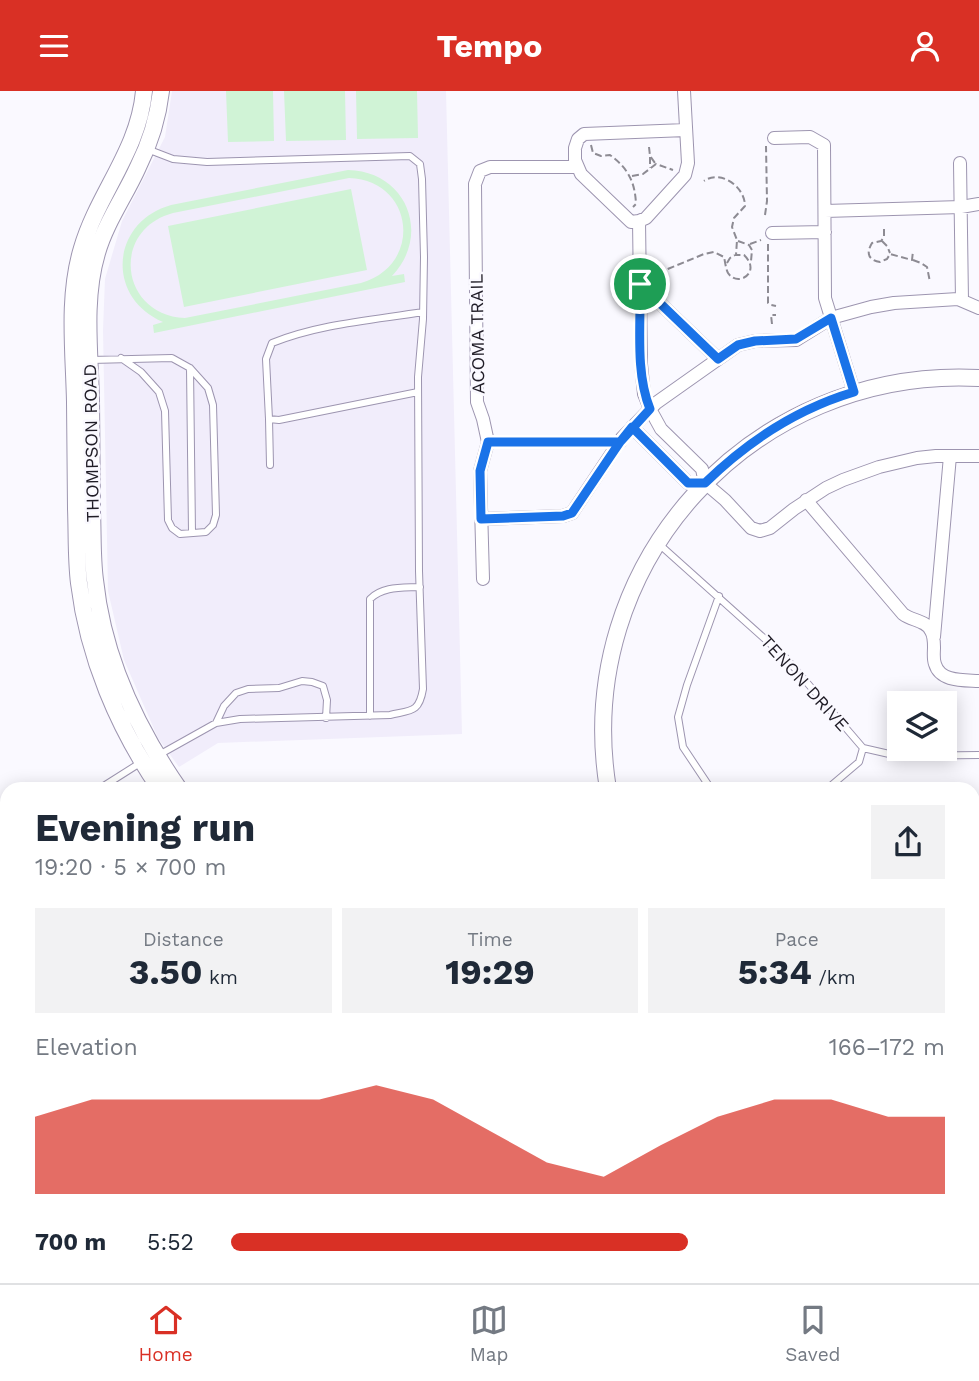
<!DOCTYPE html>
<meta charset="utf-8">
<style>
body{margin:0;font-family:"Work Sans",sans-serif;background:#f2f2f3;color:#1f2937;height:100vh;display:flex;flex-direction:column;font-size:26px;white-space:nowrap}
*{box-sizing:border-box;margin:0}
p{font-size:23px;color:#747a83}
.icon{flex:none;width:38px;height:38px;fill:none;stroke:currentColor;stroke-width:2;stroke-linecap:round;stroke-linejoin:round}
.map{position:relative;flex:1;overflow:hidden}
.drawer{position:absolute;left:0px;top:691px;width:980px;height:502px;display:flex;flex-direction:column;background:#fff;border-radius:21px 21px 0 0;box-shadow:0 4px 18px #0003}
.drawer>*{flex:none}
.tools{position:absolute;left:887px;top:600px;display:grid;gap:14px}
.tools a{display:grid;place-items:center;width:70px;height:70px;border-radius:0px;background:#fff;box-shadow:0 4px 18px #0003;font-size:35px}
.pin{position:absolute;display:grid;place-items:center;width:60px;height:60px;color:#fff;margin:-30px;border:4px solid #fff;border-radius:50%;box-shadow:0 2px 7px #0007}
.round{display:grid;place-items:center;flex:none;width:74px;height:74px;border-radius:0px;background:#f2f2f3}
.headline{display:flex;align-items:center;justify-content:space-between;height:119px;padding:0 35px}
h1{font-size:38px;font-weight:700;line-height:52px}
.metrics{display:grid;grid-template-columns:repeat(3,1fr);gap:10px;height:119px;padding:7px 35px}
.metrics div{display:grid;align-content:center;border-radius:0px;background:#f2f2f3;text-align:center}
.metrics b{font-size:35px;font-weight:700}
.metrics small{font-size:19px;font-weight:400}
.metrics p{font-size:19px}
.chart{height:196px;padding:14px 35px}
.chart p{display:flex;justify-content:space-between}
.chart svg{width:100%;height:126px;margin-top:7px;fill:#d93025;opacity:.7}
ul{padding:0 35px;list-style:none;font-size:23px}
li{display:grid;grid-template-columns:112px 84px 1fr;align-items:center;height:52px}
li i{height:18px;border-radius:9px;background:#d93025}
header{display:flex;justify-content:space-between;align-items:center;height:91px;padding:0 35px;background:#d93025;color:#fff;font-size:32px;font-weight:700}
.tabs{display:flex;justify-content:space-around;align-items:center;height:98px;border-top:2px solid #e0e1e3;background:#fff;font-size:19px;color:#747a83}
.tabs a{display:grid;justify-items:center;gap:4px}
.tabs .current{color:#d93025}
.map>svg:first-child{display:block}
.built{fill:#f1edfb}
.green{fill:#d0f3d6;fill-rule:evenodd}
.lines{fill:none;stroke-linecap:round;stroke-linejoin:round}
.lane-casing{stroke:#9d95b0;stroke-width:8}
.street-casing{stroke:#9d95b0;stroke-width:14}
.secondary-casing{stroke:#9d95b0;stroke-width:18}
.path{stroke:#8d8b93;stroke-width:2;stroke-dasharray:7 3.5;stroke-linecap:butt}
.lane{stroke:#fff;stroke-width:6}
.street{stroke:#fff;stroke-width:12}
.secondary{stroke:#fff;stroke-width:16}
.route-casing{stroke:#fff;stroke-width:14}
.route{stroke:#1a73e8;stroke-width:9}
.labels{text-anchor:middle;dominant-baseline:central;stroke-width:5;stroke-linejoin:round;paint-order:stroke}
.street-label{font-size:18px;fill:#201d27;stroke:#faf9ff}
</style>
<header><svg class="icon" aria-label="menu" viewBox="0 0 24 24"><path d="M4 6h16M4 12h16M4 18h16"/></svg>Tempo<svg class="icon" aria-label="person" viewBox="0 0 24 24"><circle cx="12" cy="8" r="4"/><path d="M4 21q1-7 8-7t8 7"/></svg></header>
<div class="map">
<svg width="979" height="1192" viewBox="0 0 979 1192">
<rect width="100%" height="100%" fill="#faf9ff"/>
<path class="built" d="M 172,0 L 446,0 L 462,643 L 218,652 L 179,676 L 158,647 L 124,569 L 108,500 L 103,239 L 105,188 L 122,130 L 165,46 Z"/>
<path class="green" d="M 226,0 L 273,0 L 274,50 L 228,51 Z
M 284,0 L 345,0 L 346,49 L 286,50 Z
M 356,0 L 417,0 L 418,47 L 357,48 Z
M 348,79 C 406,80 432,143 392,185 L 404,183 L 405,191 L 154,242 L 153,234 L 163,231 C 105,206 111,131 171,114 ZM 349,87 C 414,89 424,174 361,192 L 185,227 C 120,224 110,139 173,122 Z
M 351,98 L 367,179 L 184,216 L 168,135 Z"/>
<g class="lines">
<g class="lane-casing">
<path id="lane" d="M 147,58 L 173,68 L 207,71 L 410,65 L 420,73 L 422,88 L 424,166 L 423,228 L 418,286 L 419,480 L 423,598 C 419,622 411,619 390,624 L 240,628 L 216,632 L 157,665
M 91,269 L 172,267 L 190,277 L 208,297 L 213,314 L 216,424 L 213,434 L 206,441 L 180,443 L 172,437 L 168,429 L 165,320 L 159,301 L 141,281 L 121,267
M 190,277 L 192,442
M 418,301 L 279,329 L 269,328 L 266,268 L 272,252 C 319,233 373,229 423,221
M 269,328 L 270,374
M 660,454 L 785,566 L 863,657 L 898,665 L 979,664
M 370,625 L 370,508 C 383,495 402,497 420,496
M 216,632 L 224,615 L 236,602 L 248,598 L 279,597 L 302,590 L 312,591 L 323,595 L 327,609 L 326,627
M 99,698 L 140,672
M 711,698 L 683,656 L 678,626 L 687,594 L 719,505
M 827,698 L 859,671 L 863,657
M 0,767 L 7,762
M 973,840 L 979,840
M 973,941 L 979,941
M 973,979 L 979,979
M 0,1177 L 7,1175
M 630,1186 L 630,1192
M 882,1186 L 882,1192
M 734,1192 L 734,1186"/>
</g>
<g class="street-casing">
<path id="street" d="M 774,47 L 810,46 L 824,54 L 825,207 L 854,301
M 960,72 L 962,209
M 825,120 L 961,116 L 979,113
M 639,130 L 641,273 L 644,303 L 650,318 L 661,338 L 702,378 L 705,392 L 725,409 L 751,437 L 760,440 L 770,437 L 794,418 L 826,397 L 843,389 L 879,376 L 917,367 L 936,365 L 979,365
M 639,130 L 631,131 L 581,83 L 575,69 L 575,57 L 578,48 L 584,43 L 686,39
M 639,130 L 646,127 L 685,84 L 688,72 L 684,0
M 772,142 L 825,141
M 640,193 L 718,268
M 632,336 L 688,392 L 705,392
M 488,351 L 620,351
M 806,409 L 903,523 C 912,530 926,529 931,540 C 934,545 934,550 934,556 C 934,561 933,568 935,573 C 940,591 964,589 979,590
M 481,428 L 563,425 L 572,422 L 622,347 L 656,312 L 738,254 L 755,250 L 796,249 L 831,227 L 871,216 L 894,212 L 958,208 L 979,217
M 483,488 L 480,380 L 488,351 L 483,328 L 477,311 L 475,93 L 480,80 L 490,76 L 578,76
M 934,546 L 950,365"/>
</g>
<g class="secondary-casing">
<path id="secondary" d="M 144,0 C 139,59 98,102 82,157 C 67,206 74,261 75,311 C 75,347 76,382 76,418 C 77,442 76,468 79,492 C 88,566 118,637 160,698
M 161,0 C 158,26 150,52 138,76 C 125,105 106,131 97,162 C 83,209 90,261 91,309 C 91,346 92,383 92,421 C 93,443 92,467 95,489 C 103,566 136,636 179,698
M 608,698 C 571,473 752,275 979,287
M 973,1081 L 979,1081
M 0,1095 L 7,1095
M 973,1101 L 979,1101
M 0,1114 L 7,1114
M 344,1186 L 344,1192
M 360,1186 L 361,1192"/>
</g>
<path class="path" d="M 591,54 L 593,62 L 601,65 L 610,64 C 628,77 635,91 636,113 L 633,116
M 649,56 L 650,65 L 655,72
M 650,66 L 650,77
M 632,85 L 643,83 L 656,73 L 673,79
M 765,124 L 767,110 L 766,55
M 884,138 L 884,146 L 881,150 L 872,152 C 866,162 868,169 880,171 L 887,168 L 890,163 L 912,169 L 913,160
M 738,150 L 749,154 L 752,159 L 751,170
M 882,150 L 887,155 L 890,162
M 750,153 L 761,149
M 768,153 L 768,212 L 771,214 L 776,215
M 913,169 L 921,172 L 927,176 L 930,191
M 727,172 L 730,167 L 735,164
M 658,182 L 704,163 L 714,161 L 724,166 C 725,170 726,179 728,182 C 738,197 762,181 744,164 L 736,164 L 737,149 L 732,136 L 734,127 L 745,115 C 745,96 721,78 704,90
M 772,233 L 771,224 L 776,224"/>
<use href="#lane" class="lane"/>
<use href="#street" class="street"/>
<use href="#secondary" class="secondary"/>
</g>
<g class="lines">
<g class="route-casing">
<path id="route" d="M 640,193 C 641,233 635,281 650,318 L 620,351 L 488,351 L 480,380 L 481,428 L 563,425 L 572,422 L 620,351 L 632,336 L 688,392 L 705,392 C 747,351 797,318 854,301 L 831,227 L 796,248 L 755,250 L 738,254 L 718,268 L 640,193"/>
</g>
<use href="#route" class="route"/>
</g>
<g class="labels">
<g class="street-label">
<text transform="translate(477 243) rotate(-91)">ACOMA TRAIL</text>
<text transform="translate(91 352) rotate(-91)">THOMPSON ROAD</text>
<text transform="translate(805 592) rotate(48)">TENON DRIVE</text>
</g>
</g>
</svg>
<div class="tools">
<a><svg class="icon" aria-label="layers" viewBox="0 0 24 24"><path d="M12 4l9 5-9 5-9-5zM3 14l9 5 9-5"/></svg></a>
</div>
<div class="pin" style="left:640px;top:193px;background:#1e9e55"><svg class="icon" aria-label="arrive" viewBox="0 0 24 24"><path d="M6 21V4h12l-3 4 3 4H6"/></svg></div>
<section class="drawer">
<div class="headline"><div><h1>Evening run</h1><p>19:20 · 5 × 700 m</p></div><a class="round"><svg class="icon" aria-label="share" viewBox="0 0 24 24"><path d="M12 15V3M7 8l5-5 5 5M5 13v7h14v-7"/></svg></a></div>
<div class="metrics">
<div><p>Distance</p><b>3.50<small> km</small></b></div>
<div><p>Time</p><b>19:29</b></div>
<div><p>Pace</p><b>5:34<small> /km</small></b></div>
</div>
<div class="chart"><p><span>Elevation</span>166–172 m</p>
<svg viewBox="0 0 160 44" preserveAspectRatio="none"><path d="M0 44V17L10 11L20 11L30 11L40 11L50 11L60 6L70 11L80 22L90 33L100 38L110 27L120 17L130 11L140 11L150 17L160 17V44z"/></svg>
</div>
<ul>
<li><b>700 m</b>5:52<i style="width:64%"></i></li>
</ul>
</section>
</div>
<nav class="tabs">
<a class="current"><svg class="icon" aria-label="home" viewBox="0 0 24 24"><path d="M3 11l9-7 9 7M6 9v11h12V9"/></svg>Home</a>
<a><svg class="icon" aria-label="map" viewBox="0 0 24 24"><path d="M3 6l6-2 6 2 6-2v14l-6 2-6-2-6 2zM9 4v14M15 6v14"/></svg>Map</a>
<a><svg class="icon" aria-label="saved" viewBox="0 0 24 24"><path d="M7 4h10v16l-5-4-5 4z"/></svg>Saved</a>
</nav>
